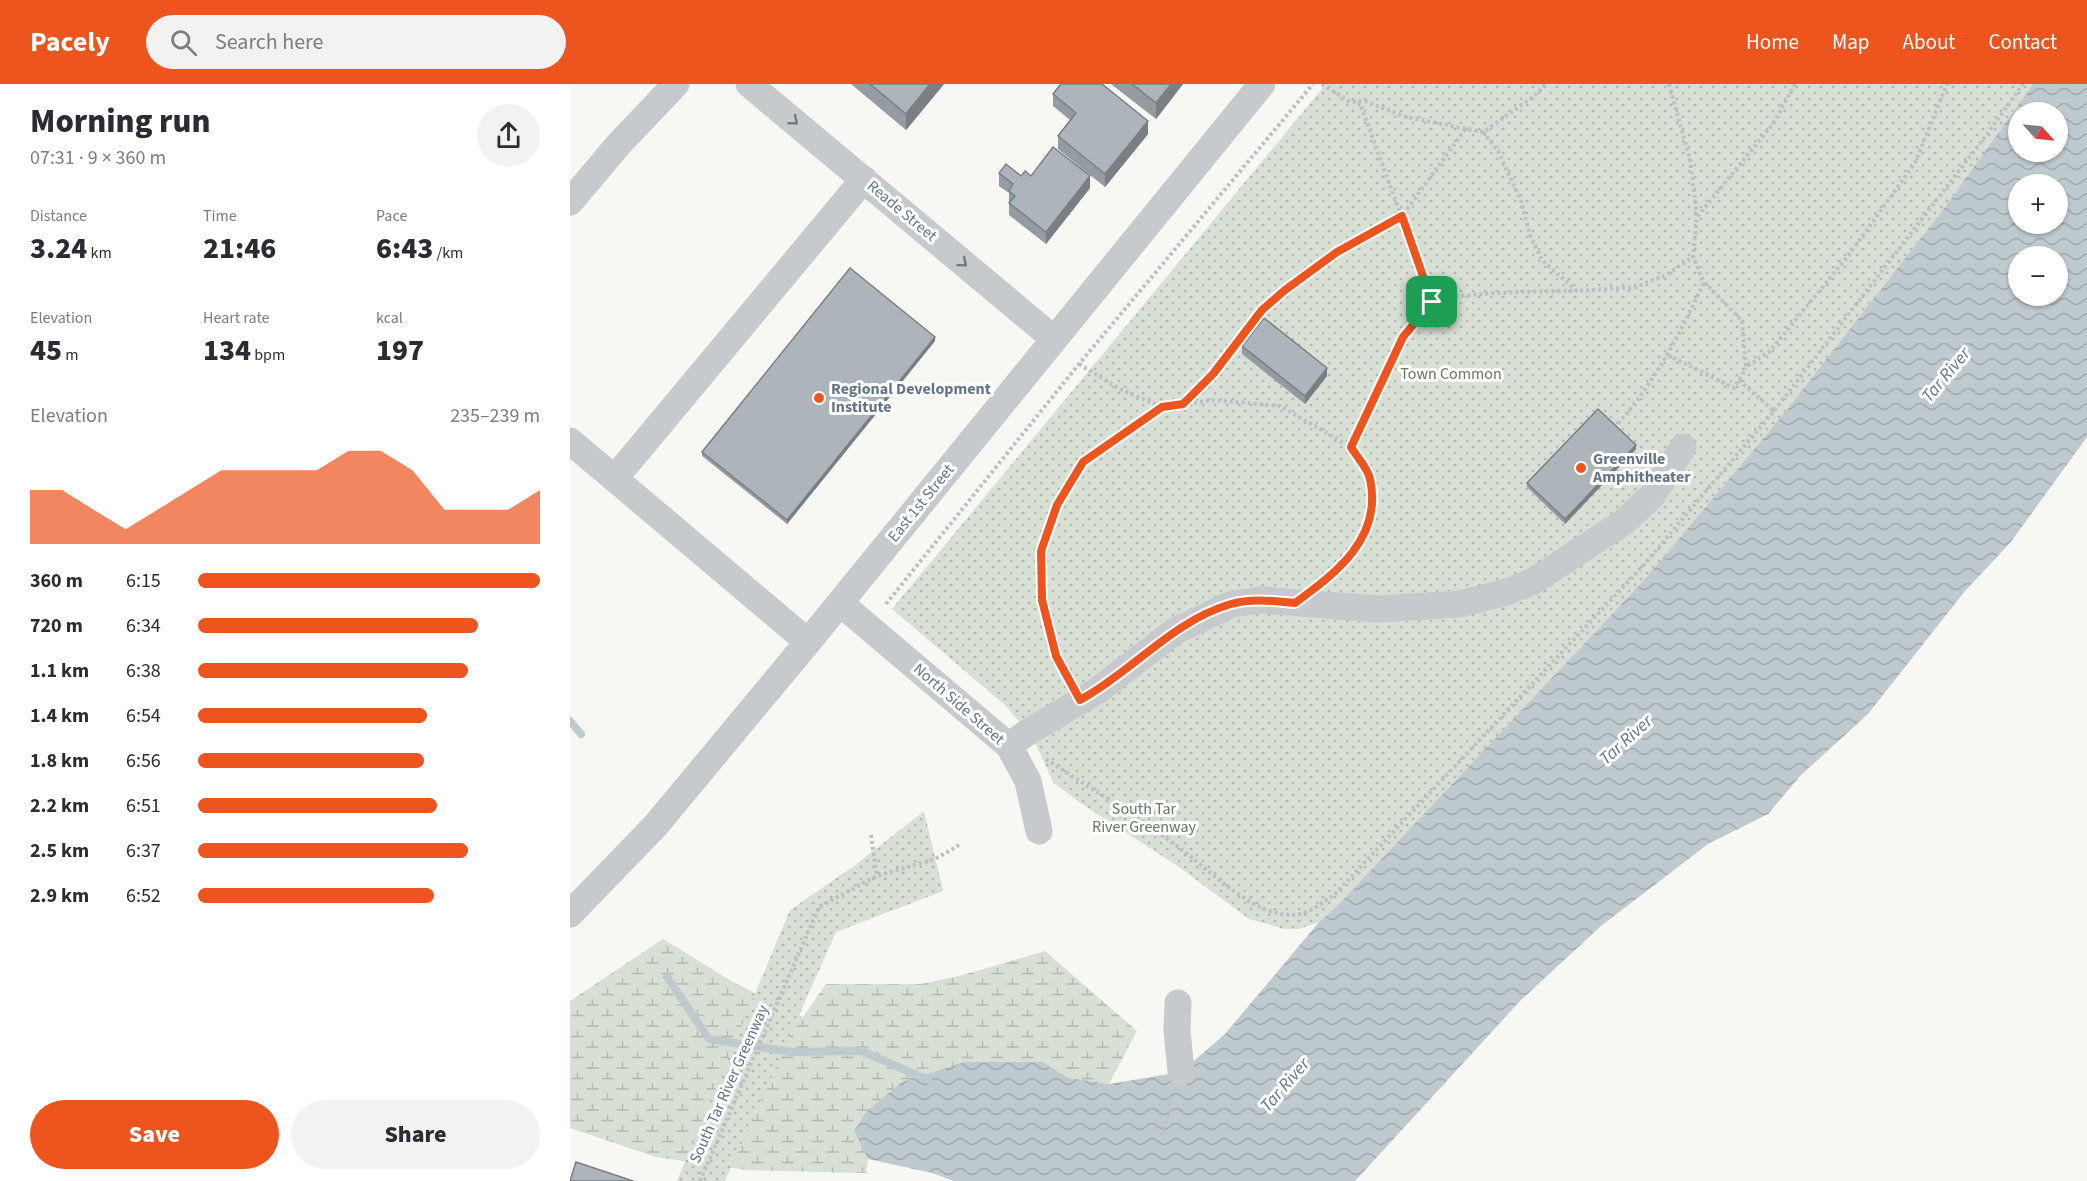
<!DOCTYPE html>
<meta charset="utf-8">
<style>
body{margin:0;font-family:"Source Sans 3",sans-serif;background:#f2f2f3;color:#2b2b33;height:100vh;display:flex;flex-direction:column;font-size:22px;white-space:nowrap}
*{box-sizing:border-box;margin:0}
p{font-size:20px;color:#7c7c81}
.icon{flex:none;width:33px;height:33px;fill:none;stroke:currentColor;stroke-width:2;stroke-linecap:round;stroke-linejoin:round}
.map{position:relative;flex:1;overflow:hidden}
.details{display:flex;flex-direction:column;background:#fff;width:570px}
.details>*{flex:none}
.needle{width:39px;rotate:117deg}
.fabs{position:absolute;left:1438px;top:18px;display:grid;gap:12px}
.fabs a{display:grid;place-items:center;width:60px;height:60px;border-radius:50%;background:#fff;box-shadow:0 2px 4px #0004;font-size:30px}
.pin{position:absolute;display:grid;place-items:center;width:51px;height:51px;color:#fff;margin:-26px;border-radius:12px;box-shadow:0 3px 9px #0006}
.round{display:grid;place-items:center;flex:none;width:63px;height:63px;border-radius:32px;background:#f2f2f3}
.headline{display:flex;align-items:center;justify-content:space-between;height:102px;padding:0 30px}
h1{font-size:33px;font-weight:800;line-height:45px}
.figures{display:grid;grid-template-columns:repeat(3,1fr);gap:9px;height:102px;padding:6px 30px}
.figures div{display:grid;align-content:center}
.figures b{font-size:30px;font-weight:800}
.figures small{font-size:16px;font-weight:400}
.figures p{font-size:16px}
.chart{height:168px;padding:12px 30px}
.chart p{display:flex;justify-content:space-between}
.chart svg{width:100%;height:108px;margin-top:6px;fill:#ed541e;opacity:.7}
.cta{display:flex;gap:12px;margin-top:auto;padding:12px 30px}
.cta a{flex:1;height:69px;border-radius:36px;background:#ed541e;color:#fff;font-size:24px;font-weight:800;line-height:69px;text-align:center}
.cta a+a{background:#f2f2f3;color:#2b2b33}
ul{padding:0 30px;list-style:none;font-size:20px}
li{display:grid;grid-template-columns:96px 72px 1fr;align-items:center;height:45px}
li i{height:15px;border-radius:8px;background:#ed541e}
header{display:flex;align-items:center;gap:36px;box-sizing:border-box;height:84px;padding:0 30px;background:#ed541e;color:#fff}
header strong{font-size:28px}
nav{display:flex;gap:33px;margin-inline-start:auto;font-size:21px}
.search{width:420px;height:54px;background:#f2f2f3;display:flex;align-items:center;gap:15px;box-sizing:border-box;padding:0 21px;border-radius:33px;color:#7c7c81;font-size:22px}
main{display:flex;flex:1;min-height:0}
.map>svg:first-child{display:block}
.wetland{fill:url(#wetland-marsh)}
.park{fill:url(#park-dots)}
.water{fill:url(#water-waves);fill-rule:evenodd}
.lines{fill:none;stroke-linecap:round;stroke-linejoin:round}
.stream{stroke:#bfcacf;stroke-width:8}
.path{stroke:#bdc0c2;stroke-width:4;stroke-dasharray:3 3;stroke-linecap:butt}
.minor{stroke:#c6cacd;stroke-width:27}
.wall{fill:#959ca1}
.shaded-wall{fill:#797f83}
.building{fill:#adb5bb;stroke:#797f83;stroke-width:1.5}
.oneway{stroke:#697a8a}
.route-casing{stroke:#fff;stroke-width:12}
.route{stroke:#ed541e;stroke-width:8}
.poi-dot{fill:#ed541e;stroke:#fff;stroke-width:2}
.labels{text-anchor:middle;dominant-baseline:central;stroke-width:6;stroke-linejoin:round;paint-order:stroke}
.street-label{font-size:16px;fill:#647686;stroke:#fff}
.park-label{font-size:16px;fill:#64785f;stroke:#fff}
.poi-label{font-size:16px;font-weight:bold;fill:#647686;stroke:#fff;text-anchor:start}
.water-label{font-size:18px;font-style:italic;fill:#5f7883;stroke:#fff}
</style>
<header>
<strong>Pacely</strong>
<div class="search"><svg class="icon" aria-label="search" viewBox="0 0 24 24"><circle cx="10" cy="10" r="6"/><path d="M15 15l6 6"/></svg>Search here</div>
<nav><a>Home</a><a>Map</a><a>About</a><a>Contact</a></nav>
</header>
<main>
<section class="details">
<div class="headline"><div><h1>Morning run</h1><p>07:31 · 9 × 360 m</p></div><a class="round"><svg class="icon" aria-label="share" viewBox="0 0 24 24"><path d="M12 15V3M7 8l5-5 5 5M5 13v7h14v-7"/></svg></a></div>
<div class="figures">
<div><p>Distance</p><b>3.24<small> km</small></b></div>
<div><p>Time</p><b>21:46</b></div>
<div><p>Pace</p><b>6:43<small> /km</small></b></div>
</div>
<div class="figures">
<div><p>Elevation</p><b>45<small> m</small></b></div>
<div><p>Heart rate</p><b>134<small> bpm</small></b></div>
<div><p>kcal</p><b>197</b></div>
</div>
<div class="chart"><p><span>Elevation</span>235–239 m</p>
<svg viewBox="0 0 160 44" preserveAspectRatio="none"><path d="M0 44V22L10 22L20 30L30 38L40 30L50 22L60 14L70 14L80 14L90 14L100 6L110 6L120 14L130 30L140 30L150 30L160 22V44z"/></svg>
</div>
<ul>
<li><b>360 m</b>6:15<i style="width:100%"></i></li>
<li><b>720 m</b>6:34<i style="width:82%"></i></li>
<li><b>1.1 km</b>6:38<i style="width:79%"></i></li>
<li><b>1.4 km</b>6:54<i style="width:67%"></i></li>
<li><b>1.8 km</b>6:56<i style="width:66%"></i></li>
<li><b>2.2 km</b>6:51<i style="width:70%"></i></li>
<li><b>2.5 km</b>6:37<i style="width:79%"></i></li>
<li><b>2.9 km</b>6:52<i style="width:69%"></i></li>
</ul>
<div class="cta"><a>Save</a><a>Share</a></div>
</section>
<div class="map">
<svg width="1517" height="1097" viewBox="0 0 1517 1097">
<defs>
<pattern id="wetland-marsh" width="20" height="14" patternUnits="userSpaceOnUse" patternTransform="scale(1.5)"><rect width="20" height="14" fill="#d8dfd4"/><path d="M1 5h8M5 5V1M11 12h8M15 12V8" fill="none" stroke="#b3b9b2"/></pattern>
<pattern id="park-dots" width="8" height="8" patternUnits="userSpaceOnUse" patternTransform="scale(1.5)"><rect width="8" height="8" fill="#d8dfd4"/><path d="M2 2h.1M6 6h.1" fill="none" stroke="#b3b9b2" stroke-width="1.8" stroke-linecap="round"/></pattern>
<pattern id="water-waves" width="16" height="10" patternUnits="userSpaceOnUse" patternTransform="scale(1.5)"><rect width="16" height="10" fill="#bfcacf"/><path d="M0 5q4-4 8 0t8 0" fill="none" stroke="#9fa9ae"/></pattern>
</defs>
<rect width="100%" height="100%" fill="#f7f7f3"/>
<path class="wetland" d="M 93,855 L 163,898 L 233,933 L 256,900 L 351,900 L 393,891 L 475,867 L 567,947 L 539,1000 L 499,994 L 472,978 L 395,978 L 284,1047 L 298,1075 L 296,1089 L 176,1086 L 86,1073 L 0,1044 L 0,917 Z"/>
<path class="park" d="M 756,0 L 1463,0 L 1375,123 L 1211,333 L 1075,495 L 769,820 L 749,838 L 729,845 L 714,845 L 679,835 L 609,783 L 509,718 L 483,698 L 463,654 L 435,621 L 322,525 Z
M 354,727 L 373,807 L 266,848 L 155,1097 L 107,1097 L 220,826 L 284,782 Z"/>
<path class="water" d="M 1463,0 L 1517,0 L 1517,353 L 1440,459 L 1395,507 L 1298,630 L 1230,692 L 1198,730 L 1138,760 L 1031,842 L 951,916 L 785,1097 L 384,1097 L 362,1089 L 298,1075 L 284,1047 L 297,1027 L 332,998 L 395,978 L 472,978 L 499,994 L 539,1000 L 611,988 L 655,950 L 749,838 L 769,820 L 1075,495 L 1211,333 L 1375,123 ZM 1449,28 L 1488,28 L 1488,68 L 1449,68 ZM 1449,100 L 1488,100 L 1488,140 L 1449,140 ZM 1449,172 L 1488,172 L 1488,212 L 1449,212 Z"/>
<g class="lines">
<path class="stream" d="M 0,637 L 11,650
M 97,893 L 139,955 L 221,968 L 292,967 L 358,996"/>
<path class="path" d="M 752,0 L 780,18 L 795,17 L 836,33 L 913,48 L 963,13 L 976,0
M 1099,0 L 1120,75 L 1127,133
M 1225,0 L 1203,40 L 1127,133 L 1123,173 L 1134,198 L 1172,237 L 1176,283 L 1200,267 L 1278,172 L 1345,79 L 1377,0
M 789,17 L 863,218
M 913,48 L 928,67 L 951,117 L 960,151 L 972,176 L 1007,207 L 1066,203 L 1096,191 L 1123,173
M 1098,271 L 1164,304 L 1176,284
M 509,280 L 550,305 L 592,323 L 643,316 L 710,322 L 781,363 C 802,320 823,250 861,219 C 876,208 984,207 1007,207
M 1169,296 L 1204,327
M 614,320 L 643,290 L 692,226 L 715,206 L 767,168 L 832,132 L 896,44
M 1044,344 C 1083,302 1110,250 1134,198
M 758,495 L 784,470 L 801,430 L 800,394 L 781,363
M 316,520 L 509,280 L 743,0
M 498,594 C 462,525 461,442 513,379 C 529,360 569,337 591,324
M 476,675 C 521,705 568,732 611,765 C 639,786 682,830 720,831 C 736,832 753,819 765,810 L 1071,484 L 1204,327 L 1415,53 L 1453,0
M 301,751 L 307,792
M 592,1051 L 600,1023 L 598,1010
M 130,1097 L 249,823 L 307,792 L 365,775 L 389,761"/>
<path class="minor" d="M 179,0 L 484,255
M 0,118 L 49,60 L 106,0
M 0,357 L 238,558
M 45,394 L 294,95
M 270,519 L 439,662 L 458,697 L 469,747
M 439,662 L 455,650 L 527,607 L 605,547 L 662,520 L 691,516 L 808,525 L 889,520 L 934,509 L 962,498 L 1054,438 L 1082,412 L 1113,363
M 0,830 L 86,741 L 238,558 L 692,0
M 608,919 L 607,946 L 611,988"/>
</g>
<path class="wall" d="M 281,0 L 374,0 L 336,46 Z
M 541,0 L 613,0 L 586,35 Z
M 483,10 L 578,50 L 535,103 L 488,65 L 488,52 L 500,36 L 483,22 Z
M 429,89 L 451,92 L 461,92 L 520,104 L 476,160 L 439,131 L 439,109 L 429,102 Z
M 365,257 L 217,440 L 132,372 L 132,368 Z
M 672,262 L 757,292 L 735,320 L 672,270 Z
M 1066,365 L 995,440 L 957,403 L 957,399 Z"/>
<path class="shaded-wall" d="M 360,0 L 374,0 L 336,46 L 336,30 Z
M 601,0 L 613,0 L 586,35 L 586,19 Z
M 578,37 L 578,50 L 535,103 L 535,90 Z
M 520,92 L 520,104 L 476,160 L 476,148 Z
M 365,253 L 365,257 L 217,440 L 217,436 Z
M 757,284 L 757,292 L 735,320 L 735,312 Z
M 1066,361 L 1066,365 L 995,440 L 995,435 Z"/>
<path class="building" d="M 300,0 L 360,0 L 336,30 Z
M 491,0 L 532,0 L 578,37 L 535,90 L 488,52 L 506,29 L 483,10 Z
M 562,0 L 601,0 L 586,19 Z
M 483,63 L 520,92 L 476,148 L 439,119 L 445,112 L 439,107 L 443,100 L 429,89 L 436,80 L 451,92 L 455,87 L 461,92 Z
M 280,184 L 365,253 L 217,436 L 132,368 Z
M 694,234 L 757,284 L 735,312 L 672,262 Z
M 1028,325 L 1066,361 L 995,435 L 957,399 Z
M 6,1078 L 63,1097 L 0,1097 Z"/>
<defs><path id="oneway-chevron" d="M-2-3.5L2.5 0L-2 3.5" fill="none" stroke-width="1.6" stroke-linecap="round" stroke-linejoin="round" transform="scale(1.5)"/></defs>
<g class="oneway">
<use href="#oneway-chevron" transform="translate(224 37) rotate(39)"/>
<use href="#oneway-chevron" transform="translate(393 179) rotate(40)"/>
</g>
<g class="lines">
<g class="route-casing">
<path id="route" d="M 832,132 L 862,218 L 833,253 L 781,363 C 786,372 798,384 800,395 C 813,454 766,489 725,519 C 704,517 682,514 661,520 C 602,537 562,588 510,616 L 486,572 L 472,516 L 471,467 L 487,421 L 513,378 L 592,323 L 613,320 L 643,290 L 692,226 L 715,206 L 767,168 Z"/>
</g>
<use href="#route" class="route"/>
</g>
<g class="poi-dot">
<circle cx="249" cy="314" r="6"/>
<circle cx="1011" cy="384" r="6"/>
</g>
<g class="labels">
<g class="street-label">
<text transform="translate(332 127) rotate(40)">Reade Street</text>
<text transform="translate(351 419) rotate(-51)">East 1st Street</text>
<text transform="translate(389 620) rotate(41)">North Side Street</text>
<text transform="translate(159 1000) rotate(-66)">South Tar River Greenway</text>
</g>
<g class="park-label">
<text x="881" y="290">Town Common</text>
<text x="574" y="725">South Tar<tspan x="574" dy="18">River Greenway</tspan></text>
</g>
<g class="poi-label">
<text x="261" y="305">Regional Development<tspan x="261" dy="18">Institute</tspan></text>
<text x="1023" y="375">Greenville<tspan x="1023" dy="18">Amphitheater</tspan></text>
</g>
<g class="water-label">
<text transform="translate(1376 291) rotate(-50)">Tar River</text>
<text transform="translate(1056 656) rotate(-42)">Tar River</text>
<text transform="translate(715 1001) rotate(-49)">Tar River</text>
</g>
</g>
</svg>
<div class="fabs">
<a><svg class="needle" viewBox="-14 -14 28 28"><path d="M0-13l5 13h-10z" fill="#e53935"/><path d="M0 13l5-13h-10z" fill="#7c7c81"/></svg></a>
<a>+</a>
<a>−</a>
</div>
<div class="pin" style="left:862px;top:218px;background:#1e9e55"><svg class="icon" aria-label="arrive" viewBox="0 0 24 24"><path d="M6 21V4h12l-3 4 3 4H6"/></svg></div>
</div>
</main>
